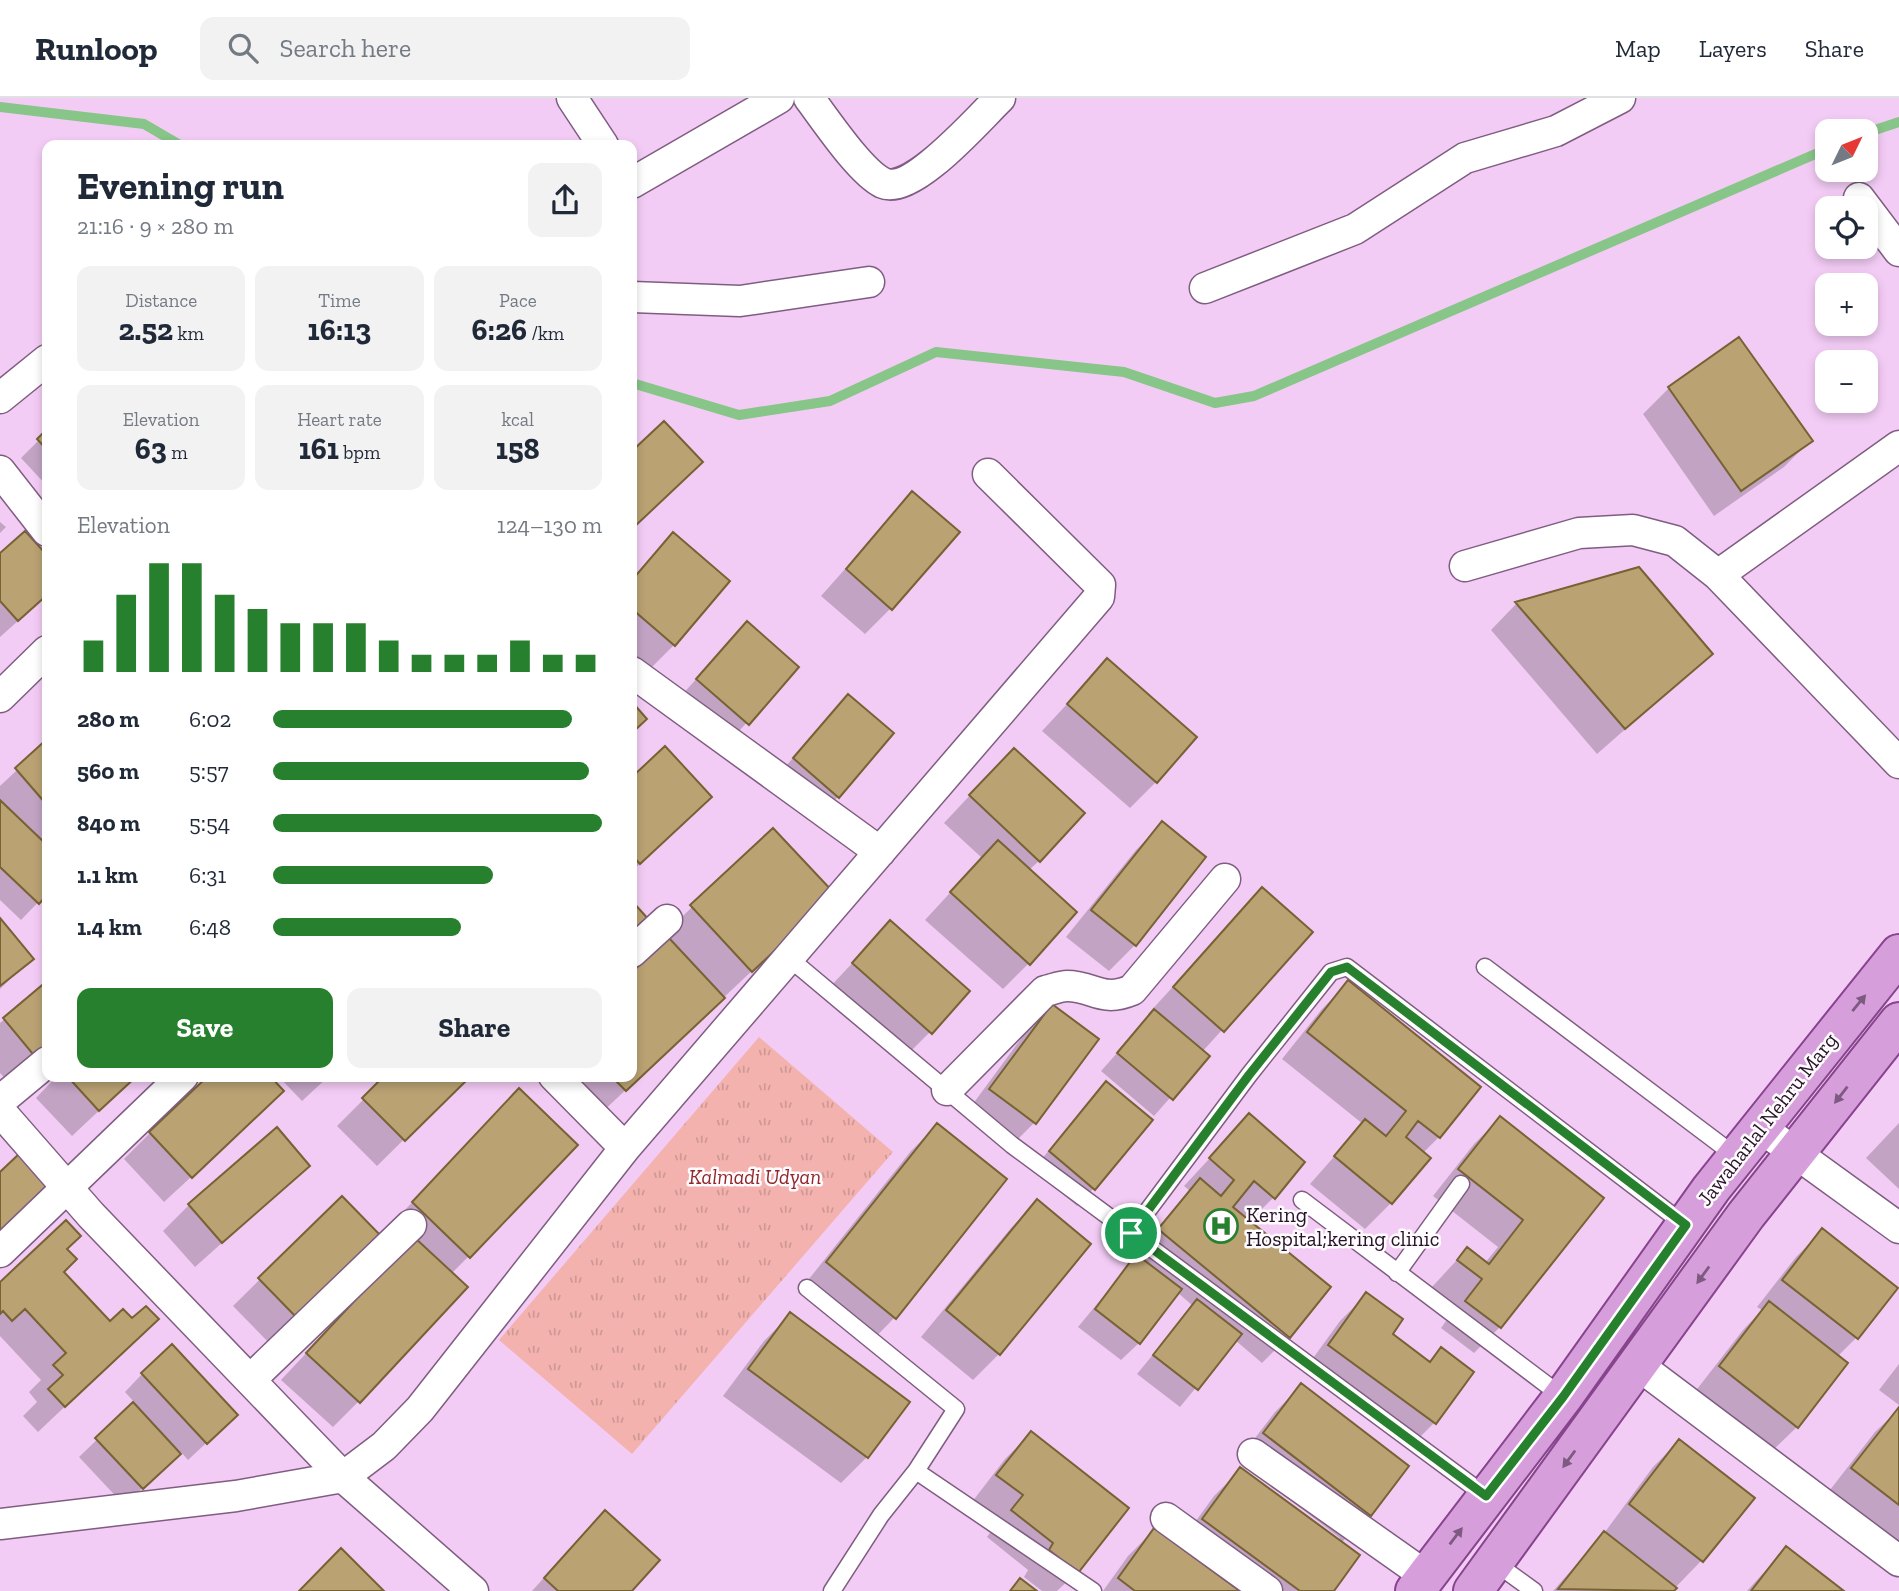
<!DOCTYPE html>
<meta charset="utf-8">
<style>
body{margin:0;font-family:"Zilla Slab",serif;background:#f2f2f3;color:#1f2937;height:100vh;display:flex;flex-direction:column;font-size:26px;white-space:nowrap}
*{box-sizing:border-box;margin:0}
p{font-size:23px;color:#747a83}
.icon{flex:none;width:38px;height:38px;fill:none;stroke:currentColor;stroke-width:2;stroke-linecap:round;stroke-linejoin:round}
.map{position:relative;flex:1;overflow:hidden}
.panel{position:absolute;left:42px;top:42px;width:595px;height:942px;display:flex;flex-direction:column;background:#fff;border-radius:14px;box-shadow:0 4px 10px #0003}
.panel>*{flex:none}
.needle{width:46px;rotate:47deg}
.buttons{position:absolute;left:1815px;top:21px;display:grid;gap:14px}
.buttons a{display:grid;place-items:center;width:63px;height:63px;border-radius:14px;background:#fff;box-shadow:0 4px 10px #0003;font-size:35px}
.pin{position:absolute;display:grid;place-items:center;width:60px;height:60px;color:#fff;margin:-30px;border:4px solid #fff;border-radius:50%;box-shadow:0 2px 7px #0007}
.round{display:grid;place-items:center;flex:none;width:74px;height:74px;border-radius:14px;background:#f2f2f3}
.summary{display:flex;align-items:center;justify-content:space-between;height:119px;padding:0 35px}
h1{font-size:38px;font-weight:700;line-height:52px}
.stats{display:grid;grid-template-columns:repeat(3,1fr);gap:10px;height:119px;padding:7px 35px}
.stats div{display:grid;align-content:center;border-radius:14px;background:#f2f2f3;text-align:center}
.stats b{font-size:30px;font-weight:700}
.stats small{font-size:19px;font-weight:400}
.stats p{font-size:19px}
.chart{height:196px;padding:14px 35px}
.chart p{display:flex;justify-content:space-between}
.chart svg{width:100%;height:126px;margin-top:7px;stroke:#27802e;stroke-width:6}
.cta{display:flex;gap:14px;margin-top:auto;padding:14px 35px}
.cta a{flex:1;height:80px;border-radius:14px;background:#27802e;color:#fff;font-size:28px;font-weight:700;line-height:80px;text-align:center}
.cta a+a{background:#f2f2f3;color:#1f2937}
ul{padding:0 35px;list-style:none;font-size:23px}
li{display:grid;grid-template-columns:112px 84px 1fr;align-items:center;height:52px}
li i{height:18px;border-radius:9px;background:#27802e}
header{display:flex;align-items:center;gap:42px;box-sizing:border-box;height:98px;padding:0 35px;background:#fff;border-bottom:2px solid #e0e1e3}
header strong{font-size:33px}
nav{display:flex;gap:38px;margin-inline-start:auto;font-size:24px}
.search{width:490px;height:63px;background:#f2f2f3;display:flex;align-items:center;gap:18px;box-sizing:border-box;padding:0 24px;border-radius:14px;color:#747a83;font-size:26px}
.map>svg:first-child{display:block}
.park{fill:url(#park-tufts)}
.shadow{fill:#0003}
.lines{fill:none;stroke-linecap:round;stroke-linejoin:round}
.stream{stroke:#88c588;stroke-width:10}
.building{fill:#baa273;stroke:#776234;stroke-width:2}
.service-casing{stroke:#7f5d81;stroke-width:19}
.minor-casing{stroke:#7f5d81;stroke-width:33}
.primary-casing{stroke:#86448c;stroke-width:42}
.service{stroke:#fff;stroke-width:16}
.minor{stroke:#fff;stroke-width:30}
.primary{stroke:#d79edc;stroke-width:38}
.oneway{fill:#7d5a80}
.route-casing{stroke:#fff;stroke-width:14}
.route{stroke:#27802e;stroke-width:9}
.labels{text-anchor:middle;dominant-baseline:central;stroke-width:5;stroke-linejoin:round;paint-order:stroke}
.street-label{font-size:21px;fill:#231524;stroke:#fffbff}
.park-label{font-size:21px;font-style:italic;fill:#8f2829;stroke:#fffbff}
.poi-label{font-size:21px;fill:#231524;stroke:#fffbff;text-anchor:start}
</style>
<header>
<strong>Runloop</strong>
<div class="search"><svg class="icon" aria-label="search" viewBox="0 0 24 24"><circle cx="10" cy="10" r="6"/><path d="M15 15l6 6"/></svg>Search here</div>
<nav><a>Map</a><a>Layers</a><a>Share</a></nav>
</header>
<div class="map">
<svg width="1899" height="1493" viewBox="0 0 1899 1493">
<defs>
<pattern id="park-tufts" width="24" height="20" patternUnits="userSpaceOnUse" patternTransform="scale(1.75)"><rect width="24" height="20" fill="#f3b2ad"/><path d="M3 7l-1-3M5 7V3M7 7l1-3M15 17l-1-3M17 17v-4M19 17l1-3" fill="none" stroke="#d09895"/></pattern>
</defs>
<rect width="100%" height="100%" fill="#f3ccf5"/>
<path class="park" d="M 759,939 L 893,1054 L 632,1356 L 499,1242 Z"/>
<path class="shadow" d="M 1669,290 L 1810,343 L 1784,369 L 1714,418 L 1643,316 Z
M 47,334 L 47,388 L 21,360 Z
M 912,396 L 891,510 L 865,536 L 821,498 Z
M 0,424 L 6,429 L 0,435 Z
M 25,435 L 47,460 L 47,497 L 0,539 L 0,458 Z
M 673,436 L 674,547 L 648,573 L 632,559 L 632,480 Z
M 1639,471 L 1711,556 L 1597,656 L 1491,532 L 1516,506 Z
M 747,525 L 797,569 L 730,643 L 680,599 Z
M 1107,563 L 1156,684 L 1130,710 L 1042,633 Z
M 848,598 L 838,699 L 820,716 L 777,678 Z
M 47,644 L 47,795 L 21,822 L 0,802 L 0,688 Z
M 665,650 L 684,725 L 632,773 L 632,681 Z
M 988,678 L 1039,763 L 1029,772 L 1029,865 L 1003,891 L 925,822 L 982,760 L 944,725 Z
M 1162,726 L 1135,847 L 1109,873 L 1066,839 L 1136,752 Z
M 773,732 L 806,822 L 598,1018 L 561,978 L 632,978 L 632,876 L 670,840 L 665,835 Z
M 1262,791 L 1310,835 L 1202,954 L 1207,958 L 1154,1018 L 1101,973 L 1150,918 L 1148,916 Z
M 0,823 L 31,861 L 0,891 Z
M 890,825 L 930,934 L 904,960 L 827,892 Z
M 1348,885 L 1439,1039 L 1423,1055 L 1391,1105 L 1365,1131 L 1310,1086 L 1363,1026 L 1282,961 L 1322,911 Z
M 47,886 L 47,955 L 10,986 L 0,975 L 0,925 Z
M 1052,908 L 1034,1025 L 1008,1051 L 964,1018 L 1026,934 Z
M 57,978 L 136,978 L 72,1038 L 36,1000 Z
M 278,978 L 329,978 L 302,1003 Z
M 387,978 L 468,978 L 377,1068 L 337,1028 Z
M 1106,986 L 1094,1090 L 1077,1108 L 1033,1071 Z
M 1249,1018 L 1273,1100 L 1249,1124 L 1288,1239 L 1262,1265 L 1235,1242 L 1180,1309 L 1137,1276 L 1193,1208 L 1177,1194 L 1139,1245 L 1121,1262 L 1078,1229 L 1135,1160 L 1133,1158 L 1190,1093 L 1184,1088 Z
M 256,1019 L 164,1104 L 124,1061 L 150,1035 Z
M 493,1019 L 469,1158 L 451,1176 L 359,1303 L 333,1329 L 281,1282 L 388,1168 L 387,1131 Z
M 1500,1020 L 1602,1100 L 1500,1229 L 1474,1255 L 1441,1230 L 1457,1208 L 1432,1189 L 1467,1151 L 1485,1165 L 1498,1149 L 1433,1098 L 1474,1046 Z
M 1899,1025 L 1899,1091 L 1866,1060 Z
M 937,1027 L 895,1219 L 869,1246 L 801,1191 L 911,1053 Z
M 308,1068 L 195,1169 L 163,1133 L 189,1107 Z
M 342,1100 L 380,1139 L 271,1247 L 233,1208 Z
M 1037,1104 L 999,1256 L 973,1282 L 921,1239 L 1011,1130 Z
M 1822,1133 L 1856,1240 L 1837,1259 L 1797,1329 L 1770,1355 L 1694,1295 L 1743,1232 L 1762,1212 L 1757,1209 L 1796,1159 Z
M 65,1151 L 62,1174 L 130,1247 L 38,1334 L 23,1318 L 37,1304 L 29,1294 L 41,1282 L 0,1238 L 0,1187 Z
M 1366,1197 L 1390,1236 L 1428,1264 L 1441,1252 L 1472,1274 L 1434,1325 L 1408,1351 L 1303,1274 L 1340,1223 Z
M 790,1217 L 867,1359 L 841,1385 L 723,1298 L 764,1243 Z
M 1899,1266 L 1899,1307 L 1879,1292 Z
M 142,1276 L 218,1334 L 188,1362 L 181,1354 L 124,1407 L 79,1359 L 135,1305 L 125,1294 Z
M 1301,1288 L 1369,1417 L 1341,1445 L 1331,1493 L 1103,1493 L 1128,1458 L 1154,1432 L 1177,1449 L 1214,1398 L 1240,1372 L 1338,1443 L 1340,1440 L 1238,1362 L 1275,1314 Z
M 1899,1311 L 1899,1453 L 1826,1397 L 1875,1334 Z
M 1031,1335 L 1077,1474 L 1057,1493 L 1042,1493 L 1024,1479 L 1028,1472 L 987,1439 L 998,1424 L 972,1404 L 1005,1361 Z
M 1679,1343 L 1752,1400 L 1701,1463 L 1672,1493 L 1553,1493 L 1605,1434 L 1653,1369 Z
M 579,1441 L 630,1493 L 532,1493 Z
M 1786,1450 L 1841,1493 L 1747,1493 Z"/>
<g class="lines">
<path class="stream" d="M 0,9 L 144,26 L 180,47
M 1866,35 L 1899,24
M 632,285 L 739,317 L 830,303 L 936,254 L 1124,274 L 1215,305 L 1254,298 L 1827,51"/>
</g>
<path class="building" d="M 1739,239 L 1813,343 L 1741,393 L 1668,289 Z
M 664,323 L 703,364 L 632,431 L 632,353 Z
M 47,331 L 47,352 L 37,341 Z
M 912,393 L 960,434 L 892,512 L 846,471 Z
M 25,433 L 47,457 L 47,497 L 18,523 L 0,503 L 0,455 Z
M 673,434 L 730,483 L 675,548 L 632,511 L 632,482 Z
M 1639,469 L 1713,556 L 1625,631 L 1515,504 Z
M 747,523 L 799,569 L 749,627 L 696,581 Z
M 1107,560 L 1197,639 L 1157,685 L 1067,606 Z
M 848,596 L 894,635 L 839,700 L 793,660 Z
M 632,604 L 647,621 L 632,635 Z
M 47,641 L 47,707 L 15,670 Z
M 665,648 L 712,699 L 640,766 L 632,757 L 632,679 Z
M 1014,650 L 1085,715 L 1040,764 L 969,697 Z
M 0,702 L 47,747 L 47,797 L 39,806 L 0,769 Z
M 1162,723 L 1206,759 L 1136,848 L 1091,812 Z
M 773,730 L 835,796 L 752,874 L 690,807 Z
M 998,742 L 1077,814 L 1030,867 L 950,794 Z
M 1262,789 L 1313,834 L 1224,934 L 1173,889 Z
M 632,803 L 650,823 L 632,840 Z
M 0,820 L 34,861 L 0,888 Z
M 890,822 L 970,893 L 932,936 L 852,865 Z
M 669,840 L 725,900 L 626,993 L 611,978 L 632,978 L 632,874 Z
M 1348,882 L 1481,989 L 1440,1040 L 1418,1023 L 1406,1039 L 1431,1060 L 1392,1106 L 1334,1058 L 1365,1021 L 1386,1038 L 1406,1013 L 1307,934 Z
M 47,883 L 47,952 L 37,961 L 3,920 Z
M 1052,906 L 1099,941 L 1036,1026 L 989,991 Z
M 1154,911 L 1210,958 L 1173,1002 L 1117,955 Z
M 67,978 L 137,978 L 99,1013 Z
M 208,978 L 270,978 L 284,993 L 192,1080 L 149,1034 Z
M 384,978 L 471,978 L 405,1043 L 362,1000 Z
M 1106,983 L 1153,1022 L 1095,1092 L 1049,1053 Z
M 519,990 L 578,1047 L 470,1160 L 412,1104 Z
M 1249,1015 L 1305,1064 L 1275,1101 L 1254,1083 L 1233,1109 L 1331,1189 L 1290,1240 L 1158,1131 L 1200,1080 L 1221,1098 L 1234,1082 L 1209,1060 Z
M 1500,1018 L 1604,1100 L 1501,1230 L 1465,1203 L 1482,1181 L 1457,1162 L 1467,1149 L 1489,1166 L 1523,1122 L 1458,1071 Z
M 937,1025 L 1007,1081 L 896,1221 L 826,1164 Z
M 277,1029 L 310,1068 L 222,1145 L 188,1106 Z
M 19,1056 L 55,1095 L 0,1146 L 0,1074 Z
M 342,1098 L 382,1139 L 299,1222 L 258,1180 Z
M 1037,1101 L 1091,1146 L 1000,1257 L 946,1212 Z
M 66,1122 L 81,1138 L 67,1151 L 77,1161 L 64,1174 L 110,1223 L 123,1211 L 132,1220 L 146,1208 L 159,1221 L 65,1309 L 48,1291 L 63,1277 L 53,1267 L 66,1255 L 25,1211 L 12,1223 L 3,1213 L 0,1216 L 0,1184 Z
M 1822,1130 L 1898,1190 L 1858,1241 L 1782,1182 Z
M 414,1139 L 468,1189 L 360,1305 L 306,1255 Z
M 1136,1156 L 1182,1191 L 1140,1246 L 1095,1211 Z
M 1366,1194 L 1403,1221 L 1393,1236 L 1430,1264 L 1441,1249 L 1474,1274 L 1436,1326 L 1328,1247 Z
M 1197,1201 L 1242,1236 L 1198,1292 L 1153,1257 Z
M 1769,1203 L 1848,1265 L 1798,1330 L 1719,1268 Z
M 790,1214 L 910,1304 L 868,1360 L 748,1271 Z
M 172,1246 L 238,1317 L 207,1346 L 141,1275 Z
M 1301,1285 L 1409,1368 L 1371,1418 L 1263,1335 Z
M 133,1304 L 181,1356 L 143,1391 L 95,1340 Z
M 1899,1309 L 1899,1407 L 1851,1370 Z
M 1031,1333 L 1129,1410 L 1078,1475 L 1049,1452 L 1053,1445 L 1011,1412 L 1023,1397 L 996,1377 Z
M 1679,1341 L 1755,1400 L 1703,1464 L 1629,1406 Z
M 1240,1369 L 1360,1457 L 1334,1493 L 1300,1493 L 1202,1421 Z
M 605,1412 L 660,1462 L 632,1493 L 558,1493 L 544,1480 Z
M 1154,1430 L 1240,1493 L 1135,1493 L 1118,1480 Z
M 1604,1433 L 1677,1490 L 1674,1493 L 1558,1491 Z
M 1786,1448 L 1844,1493 L 1751,1493 Z
M 341,1450 L 384,1493 L 299,1493 Z
M 1020,1480 L 1037,1493 L 1010,1493 Z"/>
<g class="lines">
<g class="service-casing">
<path id="service" d="M 789,860 L 1012,1047 L 1486,1398
M 1485,869 L 1737,1059
M 1302,1102 L 1563,1299
M 1131,1135 L 1249,977 L 1331,874 L 1347,869 L 1685,1127
M 1397,1175 L 1461,1086
M 807,1190 L 956,1311 L 916,1373
M 1494,1464 L 1534,1493
M 832,1493 L 881,1417 L 916,1373 L 1093,1493"/>
</g>
<g class="minor-casing">
<path id="minor" d="M 572,0 L 603,47
M 809,0 C 825,21 860,74 883,85 C 912,98 979,20 1000,0
M 632,85 L 779,0
M 1859,100 L 1899,153
M 1205,190 L 1355,131 L 1465,60 L 1556,33 L 1620,0
M 632,199 L 740,203 L 869,184
M 0,300 L 47,262
M 0,373 L 47,433
M 1465,468 L 1579,435 L 1633,432 L 1675,443 L 1718,477 L 1899,665
M 1718,477 L 1899,348
M 632,574 L 880,754
M 0,599 L 47,553
M 632,854 L 667,822
M 554,978 L 625,1050
M 947,992 L 1045,893 C 1051,892 1060,888 1067,888 C 1094,888 1101,905 1132,892 L 1225,781
M 0,1003 L 47,964
M 0,1013 L 91,1117 L 343,1379 L 473,1493
M 1761,1030 L 1899,1130
M 0,1154 L 183,978
M 1638,1267 L 1899,1463
M 250,1282 L 411,1127
M 1253,1356 L 1426,1478
M 1166,1420 L 1267,1493
M 0,1426 L 236,1398 L 343,1379 L 384,1348 L 420,1311 L 625,1050 L 1099,499 L 1100,487 L 988,376"/>
</g>
<g class="primary-casing">
<path id="primary" d="M 1415,1493 L 1563,1299 L 1711,1091 L 1899,856
M 1473,1493 L 1746,1117 L 1899,924"/>
</g>
<use href="#service" class="service"/>
<use href="#minor" class="minor"/>
<use href="#primary" class="primary"/>
</g>
<defs><path id="oneway-solid" d="M-6-.8H1V-3.2L6.5 0L1 3.2V.8H-6Z" transform="scale(1.75)"/></defs>
<g class="oneway">
<use href="#oneway-solid" transform="translate(1859 905) rotate(-51)"/>
<use href="#oneway-solid" transform="translate(1841 997) rotate(128)"/>
<use href="#oneway-solid" transform="translate(1703 1177) rotate(126)"/>
<use href="#oneway-solid" transform="translate(1569 1361) rotate(126)"/>
<use href="#oneway-solid" transform="translate(1456 1438) rotate(-53)"/>
</g>
<g class="lines">
<g class="route-casing">
<path id="route" d="M 1347,869 L 1686,1127 L 1563,1299 L 1486,1398 L 1131,1135 L 1249,977 L 1331,874 Z"/>
</g>
<use href="#route" class="route"/>
</g>
<defs>
<g id="hospital-ring" transform="scale(1.75)"><circle r="9.5" fill="#fffbff" stroke="#27802e" stroke-width="1.5"/><path d="M-5-5h3v3.5h4V-5h3V5h-3V1.5h-4V5h-3Z" fill="#27802e"/></g>
</defs>
<g fill-rule="evenodd">
<use href="#hospital-ring" x="1221" y="1128"/>
</g>
<g class="labels">
<g class="street-label">
<text transform="translate(1767 1021) rotate(-52)">Jawaharlal Nehru Marg</text>
</g>
<g class="park-label">
<text x="755" y="1078">Kalmadi Udyan</text>
</g>
<g class="poi-label">
<text x="1246" y="1116">Kering<tspan x="1246" dy="24">Hospital;kering clinic</tspan></text>
</g>
</g>
</svg>
<div class="buttons">
<a><svg class="needle" viewBox="-14 -14 28 28"><path d="M0-13l5 13h-10z" fill="#e53935"/><path d="M0 13l5-13h-10z" fill="#747a83"/></svg></a>
<a><svg class="icon" aria-label="locate" viewBox="0 0 24 24"><circle cx="12" cy="12" r="6"/><path d="M12 2v4M12 18v4M2 12h4M18 12h4"/></svg></a>
<a>+</a>
<a>−</a>
</div>
<div class="pin" style="left:1131px;top:1135px;background:#1e9e55"><svg class="icon" aria-label="arrive" viewBox="0 0 24 24"><path d="M6 21V4h12l-3 4 3 4H6"/></svg></div>
<section class="panel">
<div class="summary"><div><h1>Evening run</h1><p>21:16 · 9 × 280 m</p></div><a class="round"><svg class="icon" aria-label="share" viewBox="0 0 24 24"><path d="M12 15V3M7 8l5-5 5 5M5 13v7h14v-7"/></svg></a></div>
<div class="stats">
<div><p>Distance</p><b>2.52<small> km</small></b></div>
<div><p>Time</p><b>16:13</b></div>
<div><p>Pace</p><b>6:26<small> /km</small></b></div>
</div>
<div class="stats">
<div><p>Elevation</p><b>63<small> m</small></b></div>
<div><p>Heart rate</p><b>161<small> bpm</small></b></div>
<div><p>kcal</p><b>158</b></div>
</div>
<div class="chart"><p><span>Elevation</span>124–130 m</p>
<svg viewBox="0 0 160 44" preserveAspectRatio="none"><path d="M5 44V33M15 44V17M25 44V6M35 44V6M45 44V17M55 44V22M65 44V27M75 44V27M85 44V27M95 44V33M105 44V38M115 44V38M125 44V38M135 44V33M145 44V38M155 44V38"/></svg>
</div>
<ul>
<li><b>280 m</b>6:02<i style="width:91%"></i></li>
<li><b>560 m</b>5:57<i style="width:96%"></i></li>
<li><b>840 m</b>5:54<i style="width:100%"></i></li>
<li><b>1.1 km</b>6:31<i style="width:67%"></i></li>
<li><b>1.4 km</b>6:48<i style="width:57%"></i></li>
</ul>
<div class="cta"><a>Save</a><a>Share</a></div>
</section>
</div>
